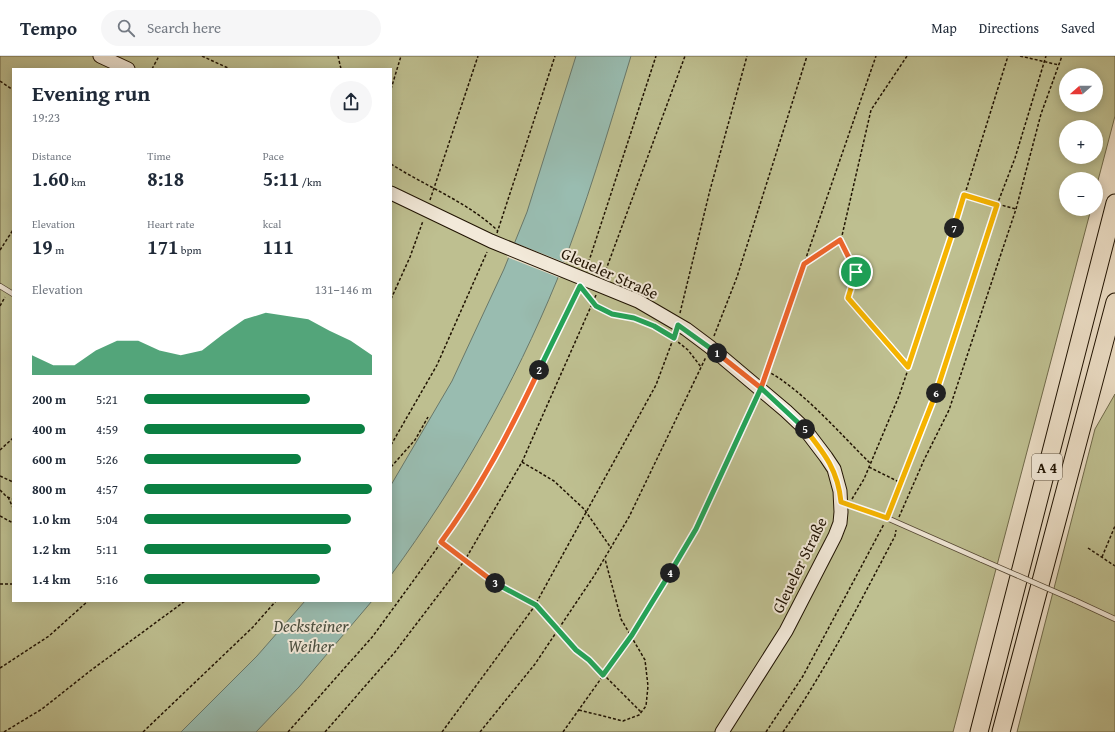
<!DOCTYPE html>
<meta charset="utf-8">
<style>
body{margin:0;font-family:"Gentium Book Plus",serif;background:#f6f6f7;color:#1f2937;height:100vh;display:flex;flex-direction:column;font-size:15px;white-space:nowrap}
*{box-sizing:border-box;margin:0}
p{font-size:13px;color:#747a83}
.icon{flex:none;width:22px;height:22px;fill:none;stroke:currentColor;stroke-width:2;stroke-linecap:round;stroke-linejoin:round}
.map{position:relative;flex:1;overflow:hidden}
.drawer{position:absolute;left:12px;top:12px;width:380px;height:534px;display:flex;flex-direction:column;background:#fff;border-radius:0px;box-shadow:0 2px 10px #0003}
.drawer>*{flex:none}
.needle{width:26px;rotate:249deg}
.fabs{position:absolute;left:1059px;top:12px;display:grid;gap:8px}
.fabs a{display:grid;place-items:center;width:44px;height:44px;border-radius:50%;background:#fff;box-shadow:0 2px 10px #0003;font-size:20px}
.pin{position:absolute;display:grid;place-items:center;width:34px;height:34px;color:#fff;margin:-17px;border:2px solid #fff;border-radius:50%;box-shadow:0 1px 4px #0007}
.km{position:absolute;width:20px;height:20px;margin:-10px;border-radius:50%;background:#222;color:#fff;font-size:11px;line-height:20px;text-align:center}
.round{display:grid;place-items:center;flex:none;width:42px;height:42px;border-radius:21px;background:#f6f6f7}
.overview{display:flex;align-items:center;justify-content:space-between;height:68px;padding:0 20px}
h1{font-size:22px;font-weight:600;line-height:30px}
.metrics{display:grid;grid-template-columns:repeat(3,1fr);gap:6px;height:68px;padding:4px 20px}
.metrics div{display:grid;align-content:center}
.metrics b{font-size:20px;font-weight:600}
.metrics small{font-size:11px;font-weight:400}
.metrics p{font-size:11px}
.chart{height:112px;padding:8px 20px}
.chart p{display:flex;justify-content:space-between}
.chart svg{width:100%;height:72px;margin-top:4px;fill:#0b8043;opacity:.7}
ul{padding:0 20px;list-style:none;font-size:13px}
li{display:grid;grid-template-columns:64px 48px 1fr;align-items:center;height:30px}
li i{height:10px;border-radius:5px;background:#0b8043}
header{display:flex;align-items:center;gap:24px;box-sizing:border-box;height:56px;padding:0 20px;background:#fff;border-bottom:1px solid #e0e1e3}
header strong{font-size:19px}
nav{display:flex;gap:22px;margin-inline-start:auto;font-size:14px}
.search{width:280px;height:36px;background:#f6f6f7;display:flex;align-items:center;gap:10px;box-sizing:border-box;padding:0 14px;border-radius:22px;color:#747a83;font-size:15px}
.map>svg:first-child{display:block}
.green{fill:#bebf90;stroke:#6f6949;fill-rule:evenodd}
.water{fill:#99bcb0;stroke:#69786a}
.pier{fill:#ebddc5}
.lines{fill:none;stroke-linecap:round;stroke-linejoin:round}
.lane-casing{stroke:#534633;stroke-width:6}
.secondary-casing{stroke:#201302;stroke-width:15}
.highway-casing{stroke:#201302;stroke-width:19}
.path{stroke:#201302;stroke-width:1.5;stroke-dasharray:3 2;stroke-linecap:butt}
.lane{stroke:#f2e9d9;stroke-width:4.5}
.secondary{stroke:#f2e9d9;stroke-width:13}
.highway{stroke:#ebddc5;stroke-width:17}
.lane-bridge-casing{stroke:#534633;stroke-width:6;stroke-linecap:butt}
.lane-bridge{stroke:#f2e9d9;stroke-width:4.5}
.split-1-casing{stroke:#fff;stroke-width:8}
.split-2-casing{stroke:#fff;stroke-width:8}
.split-3-casing{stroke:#fff;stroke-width:8}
.split-4-casing{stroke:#fff;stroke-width:8}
.split-5-casing{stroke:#fff;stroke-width:8}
.split-6-casing{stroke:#fff;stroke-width:8}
.split-7-casing{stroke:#fff;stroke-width:8}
.split-8-casing{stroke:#fff;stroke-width:8}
.split-1{stroke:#f0652b;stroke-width:5}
.split-2{stroke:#22a559;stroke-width:5}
.split-3{stroke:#f0652b;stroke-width:5}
.split-4{stroke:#22a559;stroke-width:5}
.split-5{stroke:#22a559;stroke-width:5}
.split-6{stroke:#f5b400;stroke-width:5}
.split-7{stroke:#f5b400;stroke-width:5}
.split-8{stroke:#f5b400;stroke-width:5}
.labels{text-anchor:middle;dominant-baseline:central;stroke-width:4;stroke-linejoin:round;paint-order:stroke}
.shield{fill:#f2e9d9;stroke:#5f5342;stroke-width:1}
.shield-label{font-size:15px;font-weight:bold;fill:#201302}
.street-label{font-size:16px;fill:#201302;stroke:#f2e9d9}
.water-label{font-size:17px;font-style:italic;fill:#4a4e3f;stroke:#f2e9d9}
</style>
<header>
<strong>Tempo</strong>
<div class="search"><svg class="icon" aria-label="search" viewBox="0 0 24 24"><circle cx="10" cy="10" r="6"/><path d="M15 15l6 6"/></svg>Search here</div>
<nav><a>Map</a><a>Directions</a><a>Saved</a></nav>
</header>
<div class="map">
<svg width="1115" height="676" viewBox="0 0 1115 676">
<rect width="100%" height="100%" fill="#ebddc5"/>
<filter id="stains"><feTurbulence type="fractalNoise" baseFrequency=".005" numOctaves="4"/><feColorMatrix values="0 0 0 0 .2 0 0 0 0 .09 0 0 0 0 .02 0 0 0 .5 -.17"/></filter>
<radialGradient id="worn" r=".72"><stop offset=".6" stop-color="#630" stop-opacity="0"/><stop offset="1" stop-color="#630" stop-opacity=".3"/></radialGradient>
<path class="green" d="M 0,0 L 1115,0 L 1115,60 L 1096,132 L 1096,123 L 1066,123 L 1066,153 L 1091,153 L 953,676 L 0,676 ZM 13,13 L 391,13 L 391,545 L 13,545 ZM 1066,19 L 1096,19 L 1096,49 L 1066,49 ZM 1066,71 L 1096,71 L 1096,101 L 1066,101 Z
M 1115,338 L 1115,676 L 1017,676 L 1095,373 Z"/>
<path class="water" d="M 576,0 L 631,0 C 608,75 586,151 557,224 C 514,329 458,428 391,519 L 391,429 L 452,325 L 504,213 L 527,156 Z
M 305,545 L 372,545 L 299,631 L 256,676 L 181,676 L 257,600 Z"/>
<path class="pier" d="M 513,186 L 566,207 L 560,222 L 507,201 Z"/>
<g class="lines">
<g class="lane-casing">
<path id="lane" d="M 0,230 L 13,238
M 843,446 L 887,462 L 982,504
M 1074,544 L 1115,563"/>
</g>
<g class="secondary-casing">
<path id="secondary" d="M 100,0 L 128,13
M 391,137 L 491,185 L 638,245 L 686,273 L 710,291 L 786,355 L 804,372 L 826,401 L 834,413 L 840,435 L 841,456 L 840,467 L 835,480 L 786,575 L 722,676"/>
</g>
<g class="highway-casing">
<path id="highway" d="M 979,676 L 1115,147
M 1001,676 L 1115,246"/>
</g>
<path class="path" d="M 202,0 L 230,13
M 338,0 L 341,13
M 907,0 L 871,54 L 841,184 L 856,216 L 848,242 L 908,311
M 1020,0 L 1059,9
M 152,13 L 159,0
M 0,25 L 13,34
M 391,33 L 401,0
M 391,108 C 425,130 468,146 498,175
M 964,139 L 1016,153
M 430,144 L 478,0
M 497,177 L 555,0
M 0,194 L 13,174
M 805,207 L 841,184
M 587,211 L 656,0
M 604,219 L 685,0
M 584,235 L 596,250 L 612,258 L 634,262 L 654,270 L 673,282 L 688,294 L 701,311
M 391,243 L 410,201 L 423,165
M 0,250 L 5,241
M 680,257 L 710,134 L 747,0
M 714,280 L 737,221 L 807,0
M 767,315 C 803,334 841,379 871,408
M 764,323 L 876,0
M 391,389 L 437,309 L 487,196
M 0,394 L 13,382
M 522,406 L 554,425 L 584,453 L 611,492
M 391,411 L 415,384 L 428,361
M 869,411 L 901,427
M 0,420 L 13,426
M 0,434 L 7,441 L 13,443
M 8,441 L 13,452
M 852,443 L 864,423 L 899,340 L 934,237 L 1008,0
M 890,456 L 927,363 L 997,149 L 1015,102 L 1046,0
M 0,460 L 13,467
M 899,461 L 924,404 L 949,354 L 1016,153 L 1041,58 L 1062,0
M 441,487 L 490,524 L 535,549 L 576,594 L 589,604 L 641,656
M 1088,492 L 1115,510
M 1102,501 L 1115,470
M 0,528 L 13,528
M 0,612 L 49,580 L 88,545
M 579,654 L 623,665 L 639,659 L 646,650 L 648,630 L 645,604 L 621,563 L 605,503
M 4,676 L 42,653 L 90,615 L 185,545
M 143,676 L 253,571 L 276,545
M 288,676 L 373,580 L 451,473 L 510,375 L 579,232
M 325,676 L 395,596 L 465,504 L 522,406 L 596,239
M 442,676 L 534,551 L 656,329 L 675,278
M 480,676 L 535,608 L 594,520 L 629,461 L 706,301
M 563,676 L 632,579 L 697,473 L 756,344
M 766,676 L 803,620 L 884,468
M 783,676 C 826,614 860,546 895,480 L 896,474"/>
<use href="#lane" class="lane"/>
<use href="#secondary" class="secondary"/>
<use href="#highway" class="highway"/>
<g class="lane-bridge-casing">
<path id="lane-bridge" d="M 982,504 L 1074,544"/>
</g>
<use href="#lane-bridge" class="lane-bridge"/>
</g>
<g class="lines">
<g class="split-1-casing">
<path id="split-1" d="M 717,297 L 761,332 L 804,208 L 840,184 L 856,216"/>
</g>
<g class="split-2-casing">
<path id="split-2" d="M 539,314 L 580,230 L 596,250 L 612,258 L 634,262 L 654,270 L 674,282 L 678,269 L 717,297"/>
</g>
<g class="split-3-casing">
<path id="split-3" d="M 495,527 L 441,486 C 480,433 511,373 539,314"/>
</g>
<g class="split-4-casing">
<path id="split-4" d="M 495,527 L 536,549 L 576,594 L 589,604 L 603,619 L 632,579 L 670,517"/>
</g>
<g class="split-5-casing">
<path id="split-5" d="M 670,517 L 696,473 L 761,332 L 805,373"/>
</g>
<g class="split-6-casing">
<path id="split-6" d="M 805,373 C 824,397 838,414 841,446 L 887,462 L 936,337"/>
</g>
<g class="split-7-casing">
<path id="split-7" d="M 936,337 L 997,149 L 964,139 L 954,172"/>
</g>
<g class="split-8-casing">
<path id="split-8" d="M 856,216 L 848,242 L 908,311 L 954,172"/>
</g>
<use href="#split-1" class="split-1"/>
<use href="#split-2" class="split-2"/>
<use href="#split-3" class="split-3"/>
<use href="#split-4" class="split-4"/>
<use href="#split-5" class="split-5"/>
<use href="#split-6" class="split-6"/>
<use href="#split-7" class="split-7"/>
<use href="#split-8" class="split-8"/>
</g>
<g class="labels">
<rect class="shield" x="1032" y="398" width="30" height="26" rx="3"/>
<g class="shield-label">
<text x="1047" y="411">A 4</text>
</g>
<g class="street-label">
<text transform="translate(610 217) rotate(24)">Gleueler Straße</text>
<text transform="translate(799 509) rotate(-64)">Gleueler Straße</text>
</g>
<g class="water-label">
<text x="311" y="569">Decksteiner<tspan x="311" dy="20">Weiher</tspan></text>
</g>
</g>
<rect width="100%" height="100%" filter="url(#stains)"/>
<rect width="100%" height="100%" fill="url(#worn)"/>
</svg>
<div class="fabs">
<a><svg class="needle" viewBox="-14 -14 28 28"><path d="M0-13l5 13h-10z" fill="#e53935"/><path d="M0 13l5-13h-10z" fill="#747a83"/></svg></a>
<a>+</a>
<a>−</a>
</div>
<div class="pin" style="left:856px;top:216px;background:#1e9e55"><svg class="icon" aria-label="arrive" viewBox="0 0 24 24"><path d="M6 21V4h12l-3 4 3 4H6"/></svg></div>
<b class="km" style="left:717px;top:297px">1</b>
<b class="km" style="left:539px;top:314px">2</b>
<b class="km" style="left:495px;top:527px">3</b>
<b class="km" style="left:670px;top:517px">4</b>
<b class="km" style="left:805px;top:373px">5</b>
<b class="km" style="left:936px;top:337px">6</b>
<b class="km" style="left:954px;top:172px">7</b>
<section class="drawer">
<div class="overview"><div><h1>Evening run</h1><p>19:23</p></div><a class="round"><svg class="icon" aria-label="share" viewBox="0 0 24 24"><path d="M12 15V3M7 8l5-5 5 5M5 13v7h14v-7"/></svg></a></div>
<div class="metrics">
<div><p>Distance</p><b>1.60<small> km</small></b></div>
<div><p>Time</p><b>8:18</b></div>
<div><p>Pace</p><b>5:11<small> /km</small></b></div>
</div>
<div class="metrics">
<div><p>Elevation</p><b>19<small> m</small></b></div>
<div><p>Heart rate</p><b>171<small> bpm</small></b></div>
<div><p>kcal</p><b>111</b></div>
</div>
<div class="chart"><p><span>Elevation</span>131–146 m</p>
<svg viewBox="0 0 160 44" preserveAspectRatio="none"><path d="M0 44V32L10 38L20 38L30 29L40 23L50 23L60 29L70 32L80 29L90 19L100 10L110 6L120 8L130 10L140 17L150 23L160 32V44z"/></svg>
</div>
<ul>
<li><b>200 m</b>5:21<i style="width:73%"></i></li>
<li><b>400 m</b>4:59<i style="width:97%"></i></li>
<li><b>600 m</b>5:26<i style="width:69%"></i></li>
<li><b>800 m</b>4:57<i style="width:100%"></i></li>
<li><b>1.0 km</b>5:04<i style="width:91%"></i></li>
<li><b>1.2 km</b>5:11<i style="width:82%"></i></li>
<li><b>1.4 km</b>5:16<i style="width:77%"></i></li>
</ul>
</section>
</div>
